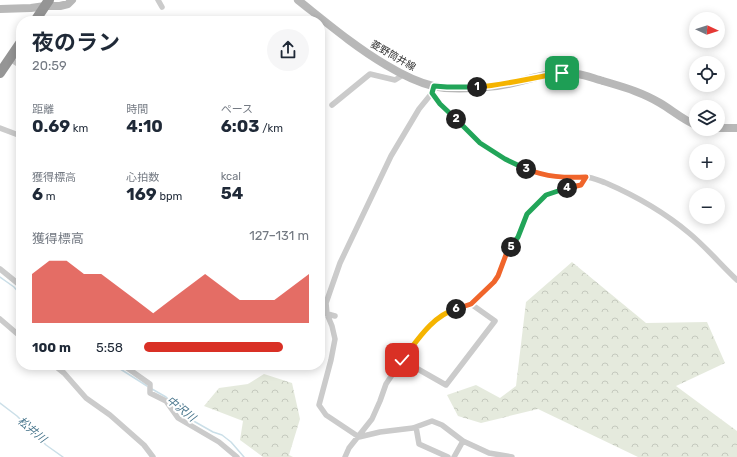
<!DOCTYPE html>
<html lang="ja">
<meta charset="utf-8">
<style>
body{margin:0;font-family:Rubik,"Noto Sans JP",sans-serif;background:#f6f6f7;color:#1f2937;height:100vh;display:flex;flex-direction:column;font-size:15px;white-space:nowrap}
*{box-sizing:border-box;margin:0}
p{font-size:13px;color:#747a83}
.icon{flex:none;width:22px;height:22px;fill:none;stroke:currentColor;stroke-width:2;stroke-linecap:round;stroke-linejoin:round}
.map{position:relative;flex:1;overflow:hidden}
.sheet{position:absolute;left:16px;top:16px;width:309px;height:354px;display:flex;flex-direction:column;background:#fff;border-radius:16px;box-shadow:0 2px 10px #0003}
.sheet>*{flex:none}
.needle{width:26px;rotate:94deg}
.tools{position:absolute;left:689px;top:12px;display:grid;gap:8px}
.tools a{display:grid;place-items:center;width:36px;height:36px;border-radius:50%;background:#fff;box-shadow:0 2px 10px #0003;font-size:20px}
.pin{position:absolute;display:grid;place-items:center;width:34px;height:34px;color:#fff;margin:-17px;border-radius:8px;box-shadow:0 2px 6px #0006}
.km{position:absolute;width:20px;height:20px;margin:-10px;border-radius:50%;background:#222;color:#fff;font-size:11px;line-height:20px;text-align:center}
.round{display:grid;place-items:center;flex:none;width:42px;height:42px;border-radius:21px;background:#f6f6f7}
.overview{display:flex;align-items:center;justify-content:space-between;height:68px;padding:0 16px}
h1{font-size:22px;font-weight:700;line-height:30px}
.figures{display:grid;grid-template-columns:repeat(3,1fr);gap:6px;height:68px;padding:4px 16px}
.figures div{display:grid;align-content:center}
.figures b{font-size:17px;font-weight:700}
.figures small{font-size:11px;font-weight:400}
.figures p{font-size:11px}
.chart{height:112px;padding:8px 16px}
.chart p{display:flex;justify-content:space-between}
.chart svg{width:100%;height:72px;margin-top:4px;fill:#d93025;opacity:.7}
ul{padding:0 16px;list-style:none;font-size:13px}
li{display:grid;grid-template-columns:64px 48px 1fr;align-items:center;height:30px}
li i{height:10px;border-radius:5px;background:#d93025}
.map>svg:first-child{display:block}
.forest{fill:url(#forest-crowns)}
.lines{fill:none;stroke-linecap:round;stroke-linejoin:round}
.stream{stroke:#cbdfe8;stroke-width:1.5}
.street{stroke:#cbcbcb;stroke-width:5.5}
.secondary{stroke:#b8b8b8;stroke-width:8}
.highway{stroke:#959595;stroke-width:10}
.split-1-casing{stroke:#fff;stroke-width:8}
.split-2-casing{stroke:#fff;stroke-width:8}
.split-3-casing{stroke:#fff;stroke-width:8}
.split-4-casing{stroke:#fff;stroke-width:8}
.split-5-casing{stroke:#fff;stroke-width:8}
.split-6-casing{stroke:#fff;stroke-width:8}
.split-7-casing{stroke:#fff;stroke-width:8}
.split-1{stroke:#f5b400;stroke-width:5}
.split-2{stroke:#22a559;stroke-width:5}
.split-3{stroke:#22a559;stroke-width:5}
.split-4{stroke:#f0652b;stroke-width:5}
.split-5{stroke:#22a559;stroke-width:5}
.split-6{stroke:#f0652b;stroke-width:5}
.split-7{stroke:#f5b400;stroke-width:5}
.labels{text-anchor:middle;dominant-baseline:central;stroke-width:4;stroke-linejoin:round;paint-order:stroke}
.street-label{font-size:10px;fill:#2e2e2e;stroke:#fff}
.water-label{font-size:11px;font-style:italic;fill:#447289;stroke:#fff}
</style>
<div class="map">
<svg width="737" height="457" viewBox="0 0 737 457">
<defs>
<pattern id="forest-crowns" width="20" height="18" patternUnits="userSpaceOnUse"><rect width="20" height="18" fill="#e5eadd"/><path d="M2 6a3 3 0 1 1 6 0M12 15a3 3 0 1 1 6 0" fill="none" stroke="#c5c9be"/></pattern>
</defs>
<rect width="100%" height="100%" fill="#fff"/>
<path class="forest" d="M 572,262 L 646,323 L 707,322 L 725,363 L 676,386 L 737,431 L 737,457 L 638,457 L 538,409 L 481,423 L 458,416 L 447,395 L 476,385 L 500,398 L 516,386 L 526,302 Z
M 264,374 L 292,383 L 300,419 L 289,455 L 293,457 L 263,457 L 240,440 L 243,421 L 204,406 L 219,388 L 248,384 Z"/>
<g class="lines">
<path class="stream" d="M 0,277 L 14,287 L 21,295
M 114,365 L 147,386
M 152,389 L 166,397 L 190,419 L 213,432 L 222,435 L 231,442 L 244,457
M 0,403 L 17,416 L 46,445 L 63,457"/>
<path class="street" d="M 158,0 L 162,7
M 10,59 L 21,66
M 434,86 L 432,93 L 419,109 L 391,156 L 340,263 L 326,303 L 327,314 L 332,326 L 335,339 L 331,360 L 319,405 L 326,415 L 359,437 L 380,432 L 413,428 L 432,421 L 442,425 L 463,441 L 489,453 L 512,457
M 432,93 C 457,126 502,166 543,175 C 549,176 555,177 561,178 C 569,179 577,176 585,177 C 592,177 600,181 606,183 C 636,196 664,212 689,233 C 706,247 721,265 737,280
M 332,105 L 370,74 L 395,80 L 403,75
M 0,128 L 21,136
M 0,269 L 21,286
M 320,312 L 335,316
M 0,319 L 21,337
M 402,360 L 446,385 L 495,321 L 471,304
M 54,365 L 64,373 L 86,398 L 110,415 L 144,445 L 153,457
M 123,365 L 150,384 L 150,393 L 166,401 L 178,418 L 219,442 L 237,457
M 416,427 L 419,444 L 448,457
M 345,457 L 349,448 L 372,419 L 380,401 L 386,384 L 402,360 L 432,322 L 449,311 L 471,304 L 494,282 L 498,276 L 507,252 L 518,237 L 527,214 L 546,195 L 557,191 L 581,185 L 586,177
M 454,457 L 463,441"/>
<path class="secondary" d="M 298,0 C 327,23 354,46 386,65 C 401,74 416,82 433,86 C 450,90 479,88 497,86 C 523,83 550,69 577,74 C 586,75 595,79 603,81 C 623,87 642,92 660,103 C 672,110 683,120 696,125
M 0,9 L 31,8 L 45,6 L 60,6 L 68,4 L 72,0
M 718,128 L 737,128"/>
<path class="highway" d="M 35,21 L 49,0
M 0,73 L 21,42"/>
</g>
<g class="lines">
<g class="split-1-casing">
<path id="split-1" d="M 477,87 C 506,85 534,77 562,73"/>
</g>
<g class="split-2-casing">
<path id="split-2" d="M 456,119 L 440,104 L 432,93 L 434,86 L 447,87 L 477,87"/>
</g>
<g class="split-3-casing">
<path id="split-3" d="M 456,119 L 480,143 L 505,159 L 526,169"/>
</g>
<g class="split-4-casing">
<path id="split-4" d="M 526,169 C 547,177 564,178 586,177 L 581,185 L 567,188"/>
</g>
<g class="split-5-casing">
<path id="split-5" d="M 511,247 L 518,237 L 527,214 L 546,195 L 567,188"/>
</g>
<g class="split-6-casing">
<path id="split-6" d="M 456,309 L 471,304 L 494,282 L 498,276 L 507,252 L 511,247"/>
</g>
<g class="split-7-casing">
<path id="split-7" d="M 402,360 C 417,341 432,316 456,309"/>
</g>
<use href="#split-1" class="split-1"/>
<use href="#split-2" class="split-2"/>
<use href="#split-3" class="split-3"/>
<use href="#split-4" class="split-4"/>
<use href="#split-5" class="split-5"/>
<use href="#split-6" class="split-6"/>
<use href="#split-7" class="split-7"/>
</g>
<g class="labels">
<g class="street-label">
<text transform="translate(393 56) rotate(30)">菱野筒井線</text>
</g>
<g class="water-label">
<text transform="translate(181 409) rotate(38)">中沢川</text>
<text transform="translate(32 430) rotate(40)">松井川</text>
</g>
</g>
</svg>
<div class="tools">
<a><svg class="needle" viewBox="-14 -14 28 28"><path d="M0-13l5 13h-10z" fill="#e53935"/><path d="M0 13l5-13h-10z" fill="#747a83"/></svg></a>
<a><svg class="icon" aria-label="locate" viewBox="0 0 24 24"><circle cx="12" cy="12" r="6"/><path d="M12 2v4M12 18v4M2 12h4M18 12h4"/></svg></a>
<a><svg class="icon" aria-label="layers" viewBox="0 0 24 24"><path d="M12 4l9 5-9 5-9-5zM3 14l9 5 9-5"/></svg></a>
<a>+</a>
<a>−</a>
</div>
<div class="pin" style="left:562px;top:73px;background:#1e9e55"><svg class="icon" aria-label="arrive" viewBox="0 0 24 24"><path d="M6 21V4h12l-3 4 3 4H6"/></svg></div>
<div class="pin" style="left:402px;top:360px;background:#d93025"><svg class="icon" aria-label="check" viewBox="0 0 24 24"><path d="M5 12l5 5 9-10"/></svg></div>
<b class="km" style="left:477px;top:87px">1</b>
<b class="km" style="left:456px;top:119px">2</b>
<b class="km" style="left:526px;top:169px">3</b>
<b class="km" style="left:567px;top:188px">4</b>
<b class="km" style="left:511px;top:247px">5</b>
<b class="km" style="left:456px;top:309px">6</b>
<section class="sheet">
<div class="overview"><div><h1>夜のラン</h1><p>20:59</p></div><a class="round"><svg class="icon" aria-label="share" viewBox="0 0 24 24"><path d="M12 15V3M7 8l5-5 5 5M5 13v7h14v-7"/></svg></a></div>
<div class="figures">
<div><p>距離</p><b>0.69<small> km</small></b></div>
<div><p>時間</p><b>4:10</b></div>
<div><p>ペース</p><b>6:03<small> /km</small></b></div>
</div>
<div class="figures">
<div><p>獲得標高</p><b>6<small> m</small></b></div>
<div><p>心拍数</p><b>169<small> bpm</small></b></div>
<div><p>kcal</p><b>54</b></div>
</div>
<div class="chart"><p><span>獲得標高</span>127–131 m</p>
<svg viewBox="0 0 160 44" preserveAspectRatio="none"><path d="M0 44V14L10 6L20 6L30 14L40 14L50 22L60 30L70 38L80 30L90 22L100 14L110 22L120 30L130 30L140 30L150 22L160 14V44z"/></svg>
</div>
<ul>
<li><b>100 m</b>5:58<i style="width:84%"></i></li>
</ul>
</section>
</div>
